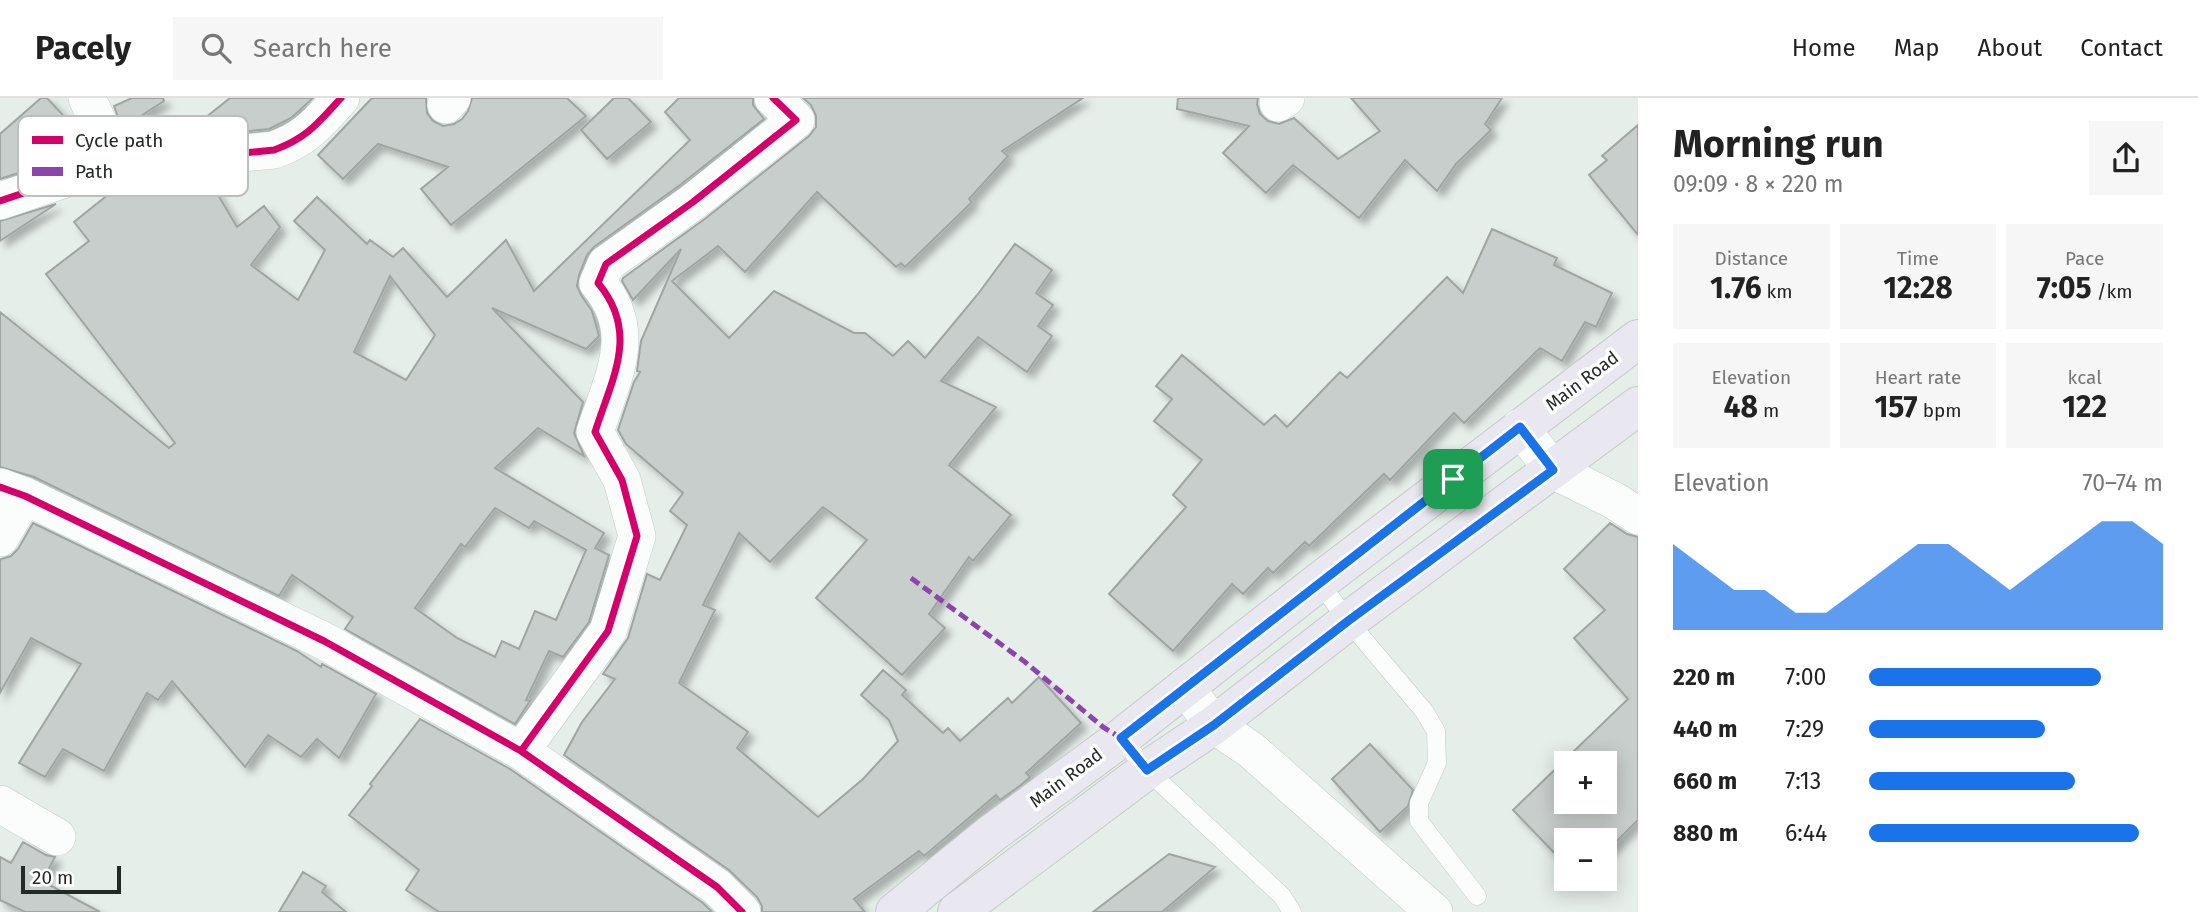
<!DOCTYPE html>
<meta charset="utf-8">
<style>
body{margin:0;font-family:"Fira Sans",sans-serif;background:#f6f6f6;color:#222;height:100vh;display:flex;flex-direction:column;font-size:26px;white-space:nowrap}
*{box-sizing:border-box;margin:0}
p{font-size:23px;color:#767676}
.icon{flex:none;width:38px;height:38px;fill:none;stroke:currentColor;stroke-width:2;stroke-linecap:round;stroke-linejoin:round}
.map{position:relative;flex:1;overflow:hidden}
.panel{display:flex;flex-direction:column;background:#fff;width:560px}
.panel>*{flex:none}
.fabs{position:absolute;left:1554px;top:653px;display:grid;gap:14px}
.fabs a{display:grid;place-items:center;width:63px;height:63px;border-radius:0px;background:#fff;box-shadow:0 4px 18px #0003;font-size:35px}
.scale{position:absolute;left:21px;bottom:18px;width:100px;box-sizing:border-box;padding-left:7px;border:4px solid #232926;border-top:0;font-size:19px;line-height:24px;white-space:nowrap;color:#232926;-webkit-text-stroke:5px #fff;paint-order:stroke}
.pin{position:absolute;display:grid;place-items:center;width:60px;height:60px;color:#fff;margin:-30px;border-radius:14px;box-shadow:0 4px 10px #0006}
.round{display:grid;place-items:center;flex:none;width:74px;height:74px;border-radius:0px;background:#f6f6f6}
.head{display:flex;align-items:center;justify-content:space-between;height:119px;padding:0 35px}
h1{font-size:38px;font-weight:700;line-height:52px}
.stats{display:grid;grid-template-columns:repeat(3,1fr);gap:10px;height:119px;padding:7px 35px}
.stats div{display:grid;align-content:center;border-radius:0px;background:#f6f6f6;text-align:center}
.stats b{font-size:30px;font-weight:700}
.stats small{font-size:19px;font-weight:400}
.stats p{font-size:19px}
.chart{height:196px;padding:14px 35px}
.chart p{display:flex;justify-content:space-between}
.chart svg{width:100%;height:126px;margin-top:7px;fill:#1a73e8;opacity:.7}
ul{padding:0 35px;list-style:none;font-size:23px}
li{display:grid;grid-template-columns:112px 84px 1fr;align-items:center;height:52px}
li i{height:18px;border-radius:9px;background:#1a73e8}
header{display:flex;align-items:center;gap:42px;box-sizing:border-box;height:98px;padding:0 35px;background:#fff;border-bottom:2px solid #e0e0e0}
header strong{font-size:33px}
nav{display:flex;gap:38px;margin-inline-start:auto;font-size:24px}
.search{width:490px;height:63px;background:#f6f6f6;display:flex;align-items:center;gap:18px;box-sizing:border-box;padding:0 24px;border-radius:0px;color:#767676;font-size:26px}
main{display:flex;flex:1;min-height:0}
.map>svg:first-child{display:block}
.building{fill:#c8cecb;stroke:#9fa5a2;stroke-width:2;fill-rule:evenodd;filter:url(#shadow)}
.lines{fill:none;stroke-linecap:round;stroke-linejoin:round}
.service-casing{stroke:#c5ccc8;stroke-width:19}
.minor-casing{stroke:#c5ccc8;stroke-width:38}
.primary-casing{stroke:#c6cac8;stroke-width:40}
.service{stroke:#fbfcfc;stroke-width:18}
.minor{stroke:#fbfcfc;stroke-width:37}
.primary{stroke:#e9e7f0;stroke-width:38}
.quiet{stroke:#8e44ad;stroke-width:5;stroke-dasharray:10 5;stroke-linecap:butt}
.cycleway-casing{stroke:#fff;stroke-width:11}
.cycleway{stroke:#d6006c;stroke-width:7}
.route-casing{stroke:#fff;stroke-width:14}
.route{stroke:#1a73e8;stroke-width:9}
.labels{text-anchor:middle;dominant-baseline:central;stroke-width:7;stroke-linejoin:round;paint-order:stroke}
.street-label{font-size:18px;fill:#232926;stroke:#fff}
.key{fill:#fff;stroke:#bdbfbe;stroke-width:2}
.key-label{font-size:19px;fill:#232926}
</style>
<header>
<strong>Pacely</strong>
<div class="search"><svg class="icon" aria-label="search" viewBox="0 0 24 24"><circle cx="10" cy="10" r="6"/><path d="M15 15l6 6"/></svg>Search here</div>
<nav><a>Home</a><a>Map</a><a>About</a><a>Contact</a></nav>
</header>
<main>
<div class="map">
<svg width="1638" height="814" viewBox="0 0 1638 814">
<defs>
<filter id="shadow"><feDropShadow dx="6" dy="6" stdDeviation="3.5" flood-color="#0004"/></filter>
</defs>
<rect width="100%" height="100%" fill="#e6eeea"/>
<path class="building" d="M 41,0 L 47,0 L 75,30 L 77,28 L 85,53 L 0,81 L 0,36 Z
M 132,0 L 163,0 L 164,3 L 122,30 L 114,8 Z
M 230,0 L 313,0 L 291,20 L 269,31 L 180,40 Z
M 372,0 L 426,0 L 427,15 L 433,23 L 443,28 L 454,26 L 462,21 L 468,13 L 472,0 L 567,0 L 586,18 L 451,127 L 421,91 L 448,69 L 378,46 L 343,81 L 318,57 Z
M 614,0 L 628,0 L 651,24 L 607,61 L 581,32 Z
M 679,0 L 753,0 L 753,7 L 764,21 L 680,87 L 594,149 L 587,157 L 579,177 L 577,188 L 581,197 L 592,213 L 599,238 L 586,251 L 492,210 L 583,304 L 574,335 L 584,358 L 538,330 L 495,370 L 604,435 L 595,450 L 609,457 L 589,524 L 563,559 L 549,553 L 526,602 L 530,603 L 515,626 L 345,531 L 353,519 L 292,477 L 279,498 L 34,379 L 0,369 L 0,214 L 169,350 L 175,345 L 46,176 L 89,143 L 74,124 L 119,88 L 208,80 L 237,129 L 264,108 L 280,129 L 251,167 L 298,202 L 325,152 L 294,123 L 317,99 L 367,146 L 370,142 L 393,159 L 403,150 L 447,199 L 506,142 L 534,193 L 690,42 L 665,14 ZM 390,178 L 435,237 L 406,282 L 354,254 ZM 495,410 L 529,430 L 534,423 L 586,452 L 556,522 L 535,513 L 519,551 L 502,543 L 495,559 L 457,540 L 415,510 L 461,446 L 465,449 Z
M 803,0 L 1083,0 L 1002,53 L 1008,58 L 969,101 L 972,104 L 905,169 L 901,165 L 896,169 L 817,94 L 745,174 L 718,148 L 672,183 L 729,240 L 774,193 L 854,235 L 865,235 L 893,258 L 908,243 L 925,260 L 978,196 L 1015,146 L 1052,172 L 1036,195 L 1053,207 L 1038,228 L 1052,238 L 1027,274 L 978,239 L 941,283 L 996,309 L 949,367 L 1011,417 L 973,463 L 969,459 L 929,516 L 945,530 L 902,577 L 816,500 L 867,442 L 823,409 L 770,464 L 739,435 L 703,507 L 715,512 L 679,585 L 748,634 L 737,650 L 818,719 L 863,681 L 898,643 L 889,622 L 861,597 L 883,572 L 906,592 L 902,597 L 943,635 L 948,630 L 960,643 L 1008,600 L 1012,605 L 1039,579 L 1081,625 L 1026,675 L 1030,679 L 1021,687 L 1000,702 L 996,697 L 924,758 L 919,753 L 854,801 L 865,814 L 762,814 L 762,808 L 757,799 L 729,772 L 564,657 L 582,624 L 615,581 L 603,576 L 628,540 L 647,476 L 660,482 L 687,427 L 670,413 L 683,395 L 626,346 L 618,332 L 634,284 L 640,274 L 637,273 L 641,243 L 681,151 L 633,202 L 622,183 L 623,180 L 706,120 L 809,38 L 816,29 L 816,18 L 811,7 Z
M 1178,0 L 1258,0 L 1257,6 L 1260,16 L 1268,23 L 1279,26 L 1294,20 L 1338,61 L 1380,33 L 1351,0 L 1502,0 L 1485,26 L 1491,32 L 1456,66 L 1437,93 L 1405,62 L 1359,120 L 1293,67 L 1266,95 L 1223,55 L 1249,28 L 1177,11 Z
M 1638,27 L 1638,137 L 1589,77 L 1607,62 L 1602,58 Z
M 56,106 L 0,143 L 0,123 Z
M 1492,131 L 1557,160 L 1554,167 L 1612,195 L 1596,229 L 1585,224 L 1562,263 L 1540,250 L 1464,325 L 1454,315 L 1390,382 L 1384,376 L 1309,448 L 1305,444 L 1273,475 L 1268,470 L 1243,496 L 1232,486 L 1173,553 L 1109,496 L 1186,409 L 1173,397 L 1202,362 L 1154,323 L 1172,301 L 1156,288 L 1182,257 L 1264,327 L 1275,317 L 1287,329 L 1340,274 L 1347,280 L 1447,179 L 1463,195 Z
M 33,425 L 297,553 L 321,569 L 322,566 L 376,596 L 339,660 L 317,641 L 301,659 L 268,637 L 245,669 L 172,583 L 158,602 L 147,595 L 104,673 L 63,651 L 45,679 L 19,665 L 81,566 L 31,540 L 0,595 L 0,463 L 1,461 L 11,458 L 18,451 Z
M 1610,425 L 1627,436 L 1638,439 L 1638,722 L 1605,755 L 1605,742 L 1566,742 L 1566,767 L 1513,712 L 1628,601 L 1574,540 L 1605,512 L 1564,471 ZM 1566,665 L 1605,665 L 1605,704 L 1566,704 Z
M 420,621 L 510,671 L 703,805 L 712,814 L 439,814 L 406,792 L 419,772 L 349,717 L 372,688 L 370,686 Z
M 1370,646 L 1413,692 L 1408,708 L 1380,734 L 1332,681 Z
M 23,744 L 46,757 L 55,759 L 42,783 L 100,814 L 25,814 L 0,802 L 0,759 L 11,765 Z
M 1169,756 L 1215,769 L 1162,814 L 1093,814 Z
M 303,774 L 326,788 L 322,794 L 346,814 L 279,814 Z"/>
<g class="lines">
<g class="service-casing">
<path id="service" d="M 1319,484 L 1348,523 L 1424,613 L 1436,633 L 1437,665 L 1419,705 L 1419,723 L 1477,798
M 1121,640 L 1147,672 L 1282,798 L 1292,814"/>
</g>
<g class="minor-casing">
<path id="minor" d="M 87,0 L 98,24 L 112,68
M 1278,5 L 1286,0
M 446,7 L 452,0
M 0,103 L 74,78 L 112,68 L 274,52 C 307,40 318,25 341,0
M 1520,329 L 1553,372 L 1615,403 L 1638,418
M 0,389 L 25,398 L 324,543 L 521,653 L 717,789 L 742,814
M 0,440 L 25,398
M 1185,589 L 1214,627 L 1251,652 L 1434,814
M 521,653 L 608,533 L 637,438 L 622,382 L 595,334 C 612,280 640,235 598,185 L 606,166 L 693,104 L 796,22 L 773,0
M 0,706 L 57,739"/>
</g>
<g class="primary-casing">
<path id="primary" d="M 895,814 L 991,736 L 1121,640 L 1319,484 L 1638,241
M 957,814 L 1147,672 L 1214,627 L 1348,523 L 1638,308"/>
</g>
<use href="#service" class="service"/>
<use href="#minor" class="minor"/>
<use href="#primary" class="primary"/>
<path class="quiet" d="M 911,480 L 1025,564 L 1103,629 L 1121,640"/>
<g class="cycleway-casing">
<path id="cycleway" d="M 0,103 L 74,78 L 112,68 L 274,52 C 307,40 318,25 341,0
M 0,389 L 25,398 L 324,543 L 521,653 L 717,789 L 742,814
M 521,653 L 608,533 L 637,438 L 622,382 L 595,334 C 612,280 640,235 598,185 L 606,166 L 693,104 L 796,22 L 773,0"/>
</g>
<use href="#cycleway" class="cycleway"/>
</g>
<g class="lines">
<g class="route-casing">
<path id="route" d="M 1520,329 L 1553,372 L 1348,523 L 1214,627 L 1147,672 L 1121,640 Z"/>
</g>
<use href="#route" class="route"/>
</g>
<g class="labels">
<g class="street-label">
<text transform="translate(1582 283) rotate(-37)">Main Road</text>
<text transform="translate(1066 680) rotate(-37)">Main Road</text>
</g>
</g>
<rect x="18" y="18" width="230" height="80" rx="10" class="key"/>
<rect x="32" y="38" width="31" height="8" fill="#d6006c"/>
<rect x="32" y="69" width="31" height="9" fill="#8e44ad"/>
<g class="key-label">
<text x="75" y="49">Cycle path</text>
<text x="75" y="80">Path</text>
</g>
</svg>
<div class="fabs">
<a>+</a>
<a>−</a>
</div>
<div class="scale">20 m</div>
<div class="pin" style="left:1453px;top:381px;background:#1e9e55"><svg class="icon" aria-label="arrive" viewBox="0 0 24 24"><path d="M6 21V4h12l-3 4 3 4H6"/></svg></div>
</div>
<section class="panel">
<div class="head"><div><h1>Morning run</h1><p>09:09 · 8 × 220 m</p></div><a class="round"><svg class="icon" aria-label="share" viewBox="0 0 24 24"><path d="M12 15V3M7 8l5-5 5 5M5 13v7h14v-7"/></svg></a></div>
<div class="stats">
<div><p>Distance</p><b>1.76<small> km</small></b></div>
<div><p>Time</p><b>12:28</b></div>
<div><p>Pace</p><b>7:05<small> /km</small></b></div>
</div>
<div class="stats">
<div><p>Elevation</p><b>48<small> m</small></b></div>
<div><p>Heart rate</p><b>157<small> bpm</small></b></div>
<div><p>kcal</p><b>122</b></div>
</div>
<div class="chart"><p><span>Elevation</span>70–74 m</p>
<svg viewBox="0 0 160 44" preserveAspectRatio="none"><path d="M0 44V14L10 22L20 30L30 30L40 38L50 38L60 30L70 22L80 14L90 14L100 22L110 30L120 22L130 14L140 6L150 6L160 14V44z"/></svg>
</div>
<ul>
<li><b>220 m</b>7:00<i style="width:79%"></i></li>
<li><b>440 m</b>7:29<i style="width:60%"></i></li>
<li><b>660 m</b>7:13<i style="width:70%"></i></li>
<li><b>880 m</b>6:44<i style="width:92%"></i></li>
</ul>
</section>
</main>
